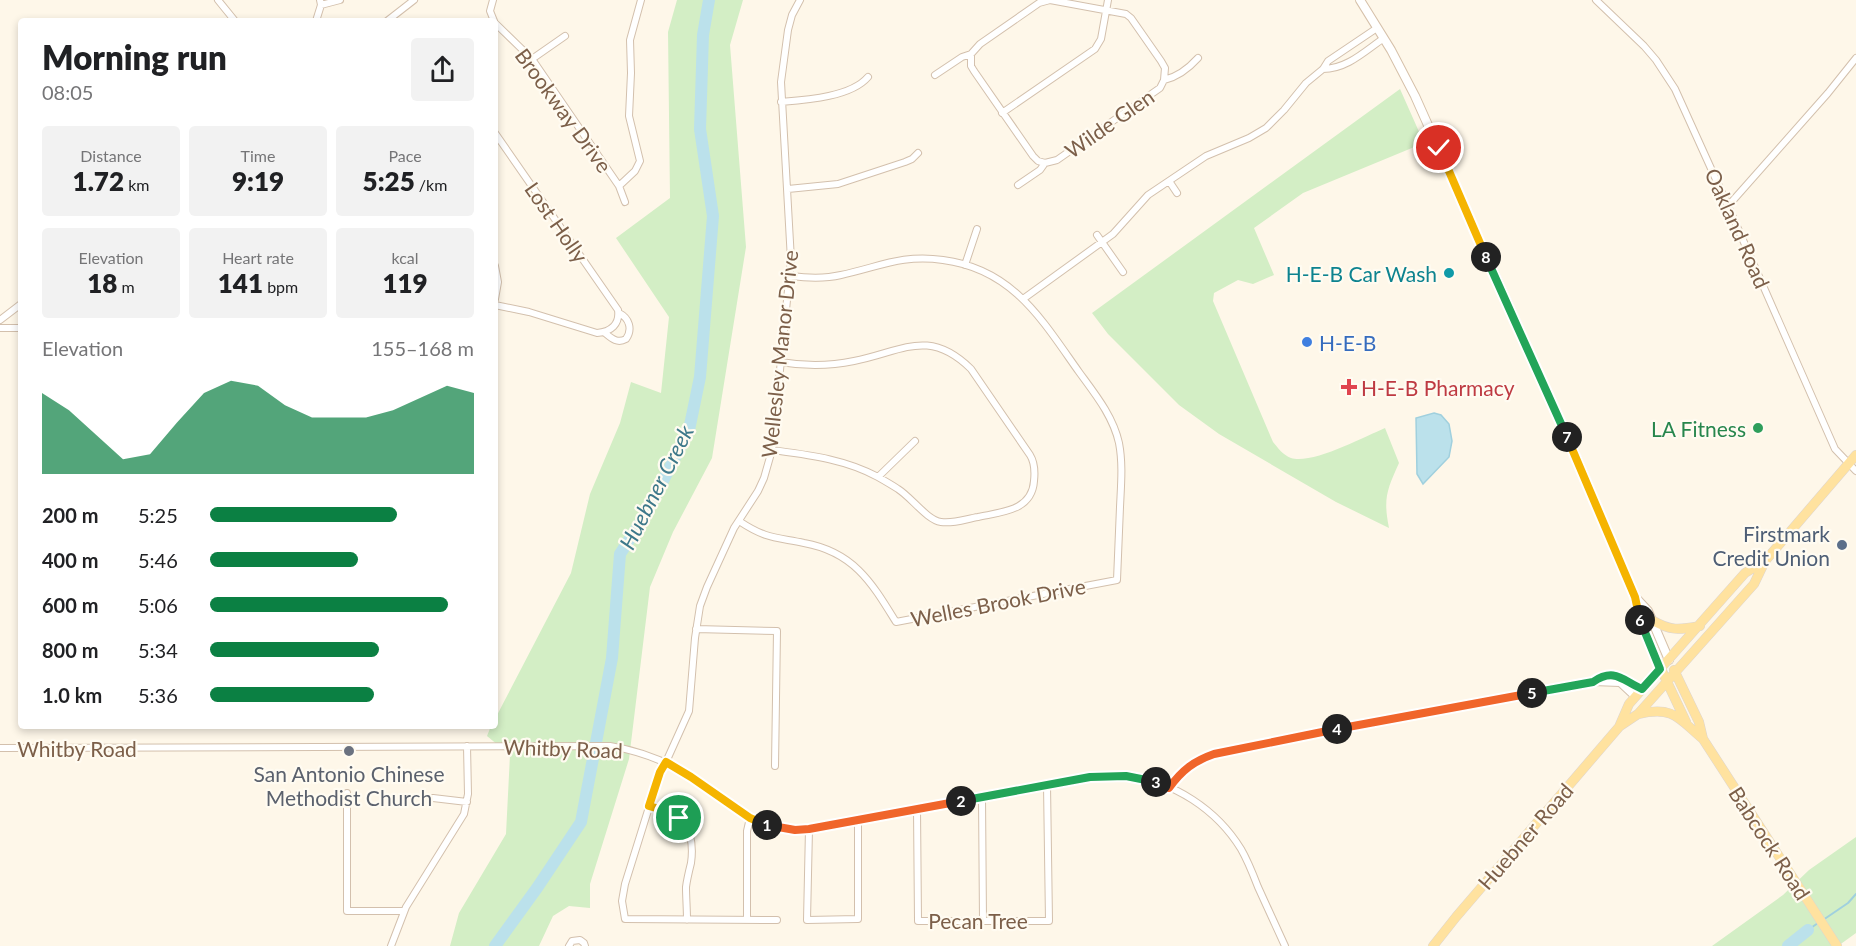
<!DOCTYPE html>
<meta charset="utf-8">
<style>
body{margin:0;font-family:Lato,sans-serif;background:#f2f2f2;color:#202124;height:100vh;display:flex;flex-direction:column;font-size:22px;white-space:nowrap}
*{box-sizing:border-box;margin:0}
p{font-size:20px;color:#757577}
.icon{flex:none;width:33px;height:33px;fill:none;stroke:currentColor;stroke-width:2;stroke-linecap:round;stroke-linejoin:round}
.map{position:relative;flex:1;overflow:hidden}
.sheet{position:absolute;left:18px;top:18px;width:480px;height:711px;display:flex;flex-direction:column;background:#fff;border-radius:6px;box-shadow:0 3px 9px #0003}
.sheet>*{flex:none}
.pin{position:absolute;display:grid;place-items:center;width:51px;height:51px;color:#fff;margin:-26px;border:3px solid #fff;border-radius:50%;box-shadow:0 2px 6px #0007}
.km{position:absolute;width:30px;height:30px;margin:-15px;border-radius:50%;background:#222;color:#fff;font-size:16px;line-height:30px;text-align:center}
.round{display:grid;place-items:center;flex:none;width:63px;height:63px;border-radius:6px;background:#f2f2f2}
.overview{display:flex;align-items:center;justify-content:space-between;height:102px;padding:0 24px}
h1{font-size:33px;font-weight:800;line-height:45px}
.figures{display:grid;grid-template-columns:repeat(3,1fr);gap:9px;height:102px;padding:6px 24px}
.figures div{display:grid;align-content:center;border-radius:6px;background:#f2f2f2;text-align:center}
.figures b{font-size:26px;font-weight:800}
.figures small{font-size:16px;font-weight:400}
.figures p{font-size:16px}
.chart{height:168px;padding:12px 24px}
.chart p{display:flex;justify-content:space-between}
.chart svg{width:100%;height:108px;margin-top:6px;fill:#0b8043;opacity:.7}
ul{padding:0 24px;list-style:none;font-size:20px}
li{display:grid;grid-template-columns:96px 72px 1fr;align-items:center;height:45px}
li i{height:15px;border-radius:8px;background:#0b8043}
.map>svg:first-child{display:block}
.green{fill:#d3eec5}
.water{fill:#bbe1eb;stroke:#a0d0de;stroke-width:1.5}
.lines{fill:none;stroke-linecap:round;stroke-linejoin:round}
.stream{stroke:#a0d0de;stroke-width:2}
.river{stroke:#bbe1eb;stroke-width:12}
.street-casing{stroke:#d3c0ad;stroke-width:8}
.secondary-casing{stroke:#d6c1aa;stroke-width:10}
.primary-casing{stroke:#ddd5d0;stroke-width:10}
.street{stroke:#fff;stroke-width:6}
.secondary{stroke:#fff;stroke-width:8}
.primary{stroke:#ffe29f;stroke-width:9}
.split-1-casing{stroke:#fff;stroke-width:12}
.split-2-casing{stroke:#fff;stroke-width:12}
.split-3-casing{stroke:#fff;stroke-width:12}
.split-4-casing{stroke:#fff;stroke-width:12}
.split-5-casing{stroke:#fff;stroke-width:12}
.split-6-casing{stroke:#fff;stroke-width:12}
.split-7-casing{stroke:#fff;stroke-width:12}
.split-8-casing{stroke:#fff;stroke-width:12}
.split-9-casing{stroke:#fff;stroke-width:12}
.split-1{stroke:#f5b400;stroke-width:8}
.split-2{stroke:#f0652b;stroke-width:8}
.split-3{stroke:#22a559;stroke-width:8}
.split-4{stroke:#f0652b;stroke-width:8}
.split-5{stroke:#f0652b;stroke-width:8}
.split-6{stroke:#22a559;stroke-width:8}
.split-7{stroke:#f5b400;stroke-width:8}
.split-8{stroke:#22a559;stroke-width:8}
.split-9{stroke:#f5b400;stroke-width:8}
.culture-dot{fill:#0f9aa8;stroke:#fffbf1;stroke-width:2}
.shop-dot{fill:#3f7fe0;stroke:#fffbf1;stroke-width:2}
.health-dot{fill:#e0444e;stroke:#fffbf1;stroke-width:2}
.leisure-dot{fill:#2e9e5b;stroke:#fffbf1;stroke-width:2}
.service-dot{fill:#5c6f8a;stroke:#fffbf1;stroke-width:2}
.worship-dot{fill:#6b7280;stroke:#fffbf1;stroke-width:2}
.labels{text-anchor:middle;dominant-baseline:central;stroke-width:4.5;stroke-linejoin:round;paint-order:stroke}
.street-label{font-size:21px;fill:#7c5f49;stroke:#fffbf1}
.culture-label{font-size:21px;fill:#0d838f;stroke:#fffbf1;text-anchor:end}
.shop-label{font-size:21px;fill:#366cbe;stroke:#fffbf1;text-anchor:start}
.health-label{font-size:21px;fill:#be3a42;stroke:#fffbf1;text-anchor:start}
.leisure-label{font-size:21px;fill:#27864d;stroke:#fffbf1;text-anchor:end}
.service-label{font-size:21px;fill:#4e5e75;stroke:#fffbf1;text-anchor:end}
.worship-label{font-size:21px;fill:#5b616d;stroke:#fffbf1}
.water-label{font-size:22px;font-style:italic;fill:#3d788a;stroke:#fffbf1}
</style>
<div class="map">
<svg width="1856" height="946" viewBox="0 0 1856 946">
<rect width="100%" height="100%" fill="#fef7e9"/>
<path class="green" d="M 677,0 L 743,0 L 730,45 L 746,247 L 712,458 L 673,532 L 650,587 L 629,759 L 590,884 L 590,908 L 569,906 L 553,916 L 539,946 L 450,946 L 459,913 L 506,834 L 510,755 L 487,736 L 491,726 L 495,726 L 495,719 L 571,573 L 590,494 L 620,423 L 631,382 L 661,393 L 669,317 L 616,238 L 670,198 L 668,32 Z
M 1400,89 L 1424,143 L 1303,193 L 1254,228 L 1274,275 L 1253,284 L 1238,280 L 1214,293 L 1213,301 L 1273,442 C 1278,448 1283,455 1291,458 C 1311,465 1364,437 1385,428 L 1399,463 C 1387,490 1383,498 1389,528 L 1336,502 L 1219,434 L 1179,405 L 1108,334 L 1092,313 Z
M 1856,837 L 1856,933 L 1838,946 L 1712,946 L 1783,895 L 1809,870 Z"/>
<path class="water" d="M 1434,413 L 1441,415 L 1449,424 L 1452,441 L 1449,457 L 1423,484 L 1417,474 L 1416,418 Z"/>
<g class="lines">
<path class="stream" d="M 1823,920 L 1848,903 L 1856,894
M 1808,930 L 1818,923"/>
<path class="river" d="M 495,946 L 537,888 L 581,822 L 612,658 L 620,554 L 646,514 L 689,430 L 700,377 L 713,216 L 700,129 L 703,35 L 709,0
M 1788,946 L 1808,930"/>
<g class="street-casing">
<path id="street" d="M 218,0 L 235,21
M 493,0 L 490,11 L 494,21
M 1596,0 L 1644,46 L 1656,60 L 1675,89 L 1728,206 L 1835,449 L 1856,471
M 321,5 L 340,0
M 316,21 L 321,5 L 320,0
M 387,21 L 414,0
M 495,23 L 532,59 L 619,186 L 625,202
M 971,54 L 971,66 L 974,71 L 1033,156 L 1038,161 L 1045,163
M 532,59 L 565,36
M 1323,69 C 1347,69 1365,51 1384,38
M 935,75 L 962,57 L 971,54 L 980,44 L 1039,3 L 1050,0 L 1126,14 L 1131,18 L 1161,61 L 1165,68 L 1164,80
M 781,102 C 806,100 851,97 868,77
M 1002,113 L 1095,49 L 1101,39 L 1108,0
M 495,133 L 618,310 C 620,324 611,332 597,333 L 529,312 L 495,305
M 1169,181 L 1177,193
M 1018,185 L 1040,170 L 1045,163 L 1057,160 L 1160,88 L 1164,80 C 1177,77 1189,68 1198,58
M 619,186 L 635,171 L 640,161 L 629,116 L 631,73 L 630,40 L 641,0
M 788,189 L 838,184 L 905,162 L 912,159 L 918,153
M 1728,206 L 1828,93 L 1856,58
M 1097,235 L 1123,272
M 965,265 L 977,229
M 495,266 L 498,282 L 495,299
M 1023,299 L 1113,234 L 1148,195 L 1206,156 L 1249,138 L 1266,128 L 1284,110 L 1306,83 L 1323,69 L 1328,61 L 1377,28
M 0,320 L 21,304
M 0,328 L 21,328
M 605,333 C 611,338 617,344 626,339 C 633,329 629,318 619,313
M 772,450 C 809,455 845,459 878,477 C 885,481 892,485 898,489 C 911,497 927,520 941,522 C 953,524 966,519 978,517 C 1001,512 1032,511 1034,481 C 1035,472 1035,463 1030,455 L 971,369 C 928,327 902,352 854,361 C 830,366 804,366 780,362
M 878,477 L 915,441
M 739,521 C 766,539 775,537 804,543 C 854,552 872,583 896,622 L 1117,580 C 1118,555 1119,531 1120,507 C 1121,485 1123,464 1119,443 C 1113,416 1095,394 1079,372 C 1042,320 1013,269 943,260 C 902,254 879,267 841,275 C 824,279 807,278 791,276
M 696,629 L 777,631 L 775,766
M 1593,682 C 1615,667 1624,681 1642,689
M 0,748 L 610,746 C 640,751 665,760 691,777 C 734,805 751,832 809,829 L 1090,777 C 1103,776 1115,775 1127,776 C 1174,781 1217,810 1241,849 C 1248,861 1253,874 1258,887 C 1267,907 1276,926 1285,946
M 1169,788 C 1190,759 1210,754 1243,747 L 1593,682 L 1620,683 L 1635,697
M 347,793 L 347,911 L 404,911
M 982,797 L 983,921
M 433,798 L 467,802
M 649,805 C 681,815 696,827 691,863 C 689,871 687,879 686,887 C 686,897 687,909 687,920
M 917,809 L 918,921 L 1049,921 L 1047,785
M 809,829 L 807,920 L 858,919 L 858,820
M 747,920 L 747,831 L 750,818
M 777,920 L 625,919 L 622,901 L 625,884 L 660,772 L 666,762 L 689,711 L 695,638 L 700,606 L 707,587 L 734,528 L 758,491 L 764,478 L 772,450 L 791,260 L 781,82 L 788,30 L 792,15 L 800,0
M 391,946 L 406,907 L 464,814 L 468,794 L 467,746
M 569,946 L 572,941 L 580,940 L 584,943 L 585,946"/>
</g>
<g class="secondary-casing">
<path id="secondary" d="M 1360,0 L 1391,50 L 1415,96 L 1577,459 L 1635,597 L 1638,615 L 1661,669
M 1635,597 L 1648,611 L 1669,660"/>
</g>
<g class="primary-casing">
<path id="primary" d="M 1652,620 C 1670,631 1679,630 1700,626
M 1661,669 L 1686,722
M 1674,670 L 1699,722 L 1703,739
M 1638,714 C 1674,706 1678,718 1703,739 L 1837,946
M 1620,726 L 1638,714 L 1754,584 L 1765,561 L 1856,455
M 1433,946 L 1456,917 L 1619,727 L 1629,704 L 1745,573 L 1765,561"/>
</g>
<use href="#street" class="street"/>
<use href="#secondary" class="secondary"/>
<use href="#primary" class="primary"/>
</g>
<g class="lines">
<g class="split-1-casing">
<path id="split-1" d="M 679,818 L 666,811 L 649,806 L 660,772 L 666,762 L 691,777 L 750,818 L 767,825"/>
</g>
<g class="split-2-casing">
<path id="split-2" d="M 767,825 L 795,830 L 809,829 L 961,801"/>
</g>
<g class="split-3-casing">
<path id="split-3" d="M 961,801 L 1090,777 L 1126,776 L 1156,782"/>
</g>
<g class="split-4-casing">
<path id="split-4" d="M 1156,782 L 1169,788 C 1182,770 1194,761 1214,754 L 1337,729"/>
</g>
<g class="split-5-casing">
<path id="split-5" d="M 1337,729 L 1532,693"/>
</g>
<g class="split-6-casing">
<path id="split-6" d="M 1532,693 L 1593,682 C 1615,667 1623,681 1642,689 L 1660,669 L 1640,620"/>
</g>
<g class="split-7-casing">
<path id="split-7" d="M 1567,437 L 1635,597 L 1640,620"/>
</g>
<g class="split-8-casing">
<path id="split-8" d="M 1486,257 L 1567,437"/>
</g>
<g class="split-9-casing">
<path id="split-9" d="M 1439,148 L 1486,257"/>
</g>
<use href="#split-1" class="split-1"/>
<use href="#split-2" class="split-2"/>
<use href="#split-3" class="split-3"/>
<use href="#split-4" class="split-4"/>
<use href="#split-5" class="split-5"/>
<use href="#split-6" class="split-6"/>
<use href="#split-7" class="split-7"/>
<use href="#split-8" class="split-8"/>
<use href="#split-9" class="split-9"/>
</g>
<circle class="culture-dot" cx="1449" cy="273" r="6"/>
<circle class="shop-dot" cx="1307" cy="342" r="6"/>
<path class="health-dot" d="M1346 378h6v6h6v6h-6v6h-6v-6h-6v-6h6z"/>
<circle class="leisure-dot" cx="1758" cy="428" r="6"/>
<circle class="service-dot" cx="1842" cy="545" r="6"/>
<circle class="worship-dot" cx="349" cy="751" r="6"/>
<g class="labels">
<g class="street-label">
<text transform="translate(564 110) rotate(54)">Brookway Drive</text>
<text transform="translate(1109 123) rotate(-35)">Wilde Glen</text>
<text transform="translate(557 222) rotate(55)">Lost Holly</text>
<text transform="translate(1738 228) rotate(66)">Oakland Road</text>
<text transform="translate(779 354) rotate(-84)">Wellesley Manor Drive</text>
<text transform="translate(998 602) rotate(-11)">Welles Brook Drive</text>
<text x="77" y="748">Whitby Road</text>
<text transform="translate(563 748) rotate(2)">Whitby Road</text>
<text transform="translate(1525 836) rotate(-49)">Huebner Road</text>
<text transform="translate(1770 843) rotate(57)">Babcock Road</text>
<text x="978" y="920">Pecan Tree</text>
</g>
<g class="culture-label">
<text x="1437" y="273">H-E-B Car Wash</text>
</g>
<g class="shop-label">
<text x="1319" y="342">H-E-B</text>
</g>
<g class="health-label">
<text x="1361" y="387">H-E-B Pharmacy</text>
</g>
<g class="leisure-label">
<text x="1746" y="428">LA Fitness</text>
</g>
<g class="service-label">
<text x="1830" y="533">Firstmark<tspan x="1830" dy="24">Credit Union</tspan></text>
</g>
<g class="worship-label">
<text x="349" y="773">San Antonio Chinese<tspan x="349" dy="24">Methodist Church</tspan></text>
</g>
<g class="water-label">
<text transform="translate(656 487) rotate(-63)">Huebner Creek</text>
</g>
</g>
</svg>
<div class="pin" style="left:679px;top:818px;background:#1e9e55"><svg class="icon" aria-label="arrive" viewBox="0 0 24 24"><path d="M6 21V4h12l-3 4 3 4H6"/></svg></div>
<div class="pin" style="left:1439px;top:148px;background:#d93025"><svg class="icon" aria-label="check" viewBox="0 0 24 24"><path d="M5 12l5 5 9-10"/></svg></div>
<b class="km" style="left:767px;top:825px">1</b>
<b class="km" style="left:961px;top:801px">2</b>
<b class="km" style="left:1156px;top:782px">3</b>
<b class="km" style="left:1337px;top:729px">4</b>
<b class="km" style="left:1532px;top:693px">5</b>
<b class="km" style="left:1640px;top:620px">6</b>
<b class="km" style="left:1567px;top:437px">7</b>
<b class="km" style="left:1486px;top:257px">8</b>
<section class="sheet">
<div class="overview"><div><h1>Morning run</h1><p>08:05</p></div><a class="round"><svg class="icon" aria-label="share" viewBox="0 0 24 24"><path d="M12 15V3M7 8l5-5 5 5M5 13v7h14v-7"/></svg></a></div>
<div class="figures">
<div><p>Distance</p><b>1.72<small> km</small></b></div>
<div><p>Time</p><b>9:19</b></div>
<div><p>Pace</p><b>5:25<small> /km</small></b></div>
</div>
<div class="figures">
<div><p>Elevation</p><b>18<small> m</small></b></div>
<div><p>Heart rate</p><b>141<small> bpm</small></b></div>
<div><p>kcal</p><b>119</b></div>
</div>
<div class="chart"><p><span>Elevation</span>155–168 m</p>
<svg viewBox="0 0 160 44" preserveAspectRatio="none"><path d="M0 44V11L10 18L20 28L30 38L40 36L50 23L60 11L70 6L80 8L90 16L100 21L110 21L120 21L130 18L140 13L150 8L160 11V44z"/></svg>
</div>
<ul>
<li><b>200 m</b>5:25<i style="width:71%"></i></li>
<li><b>400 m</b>5:46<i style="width:56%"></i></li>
<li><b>600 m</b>5:06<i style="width:90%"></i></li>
<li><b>800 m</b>5:34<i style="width:64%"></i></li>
<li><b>1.0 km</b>5:36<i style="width:62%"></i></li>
</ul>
</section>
</div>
